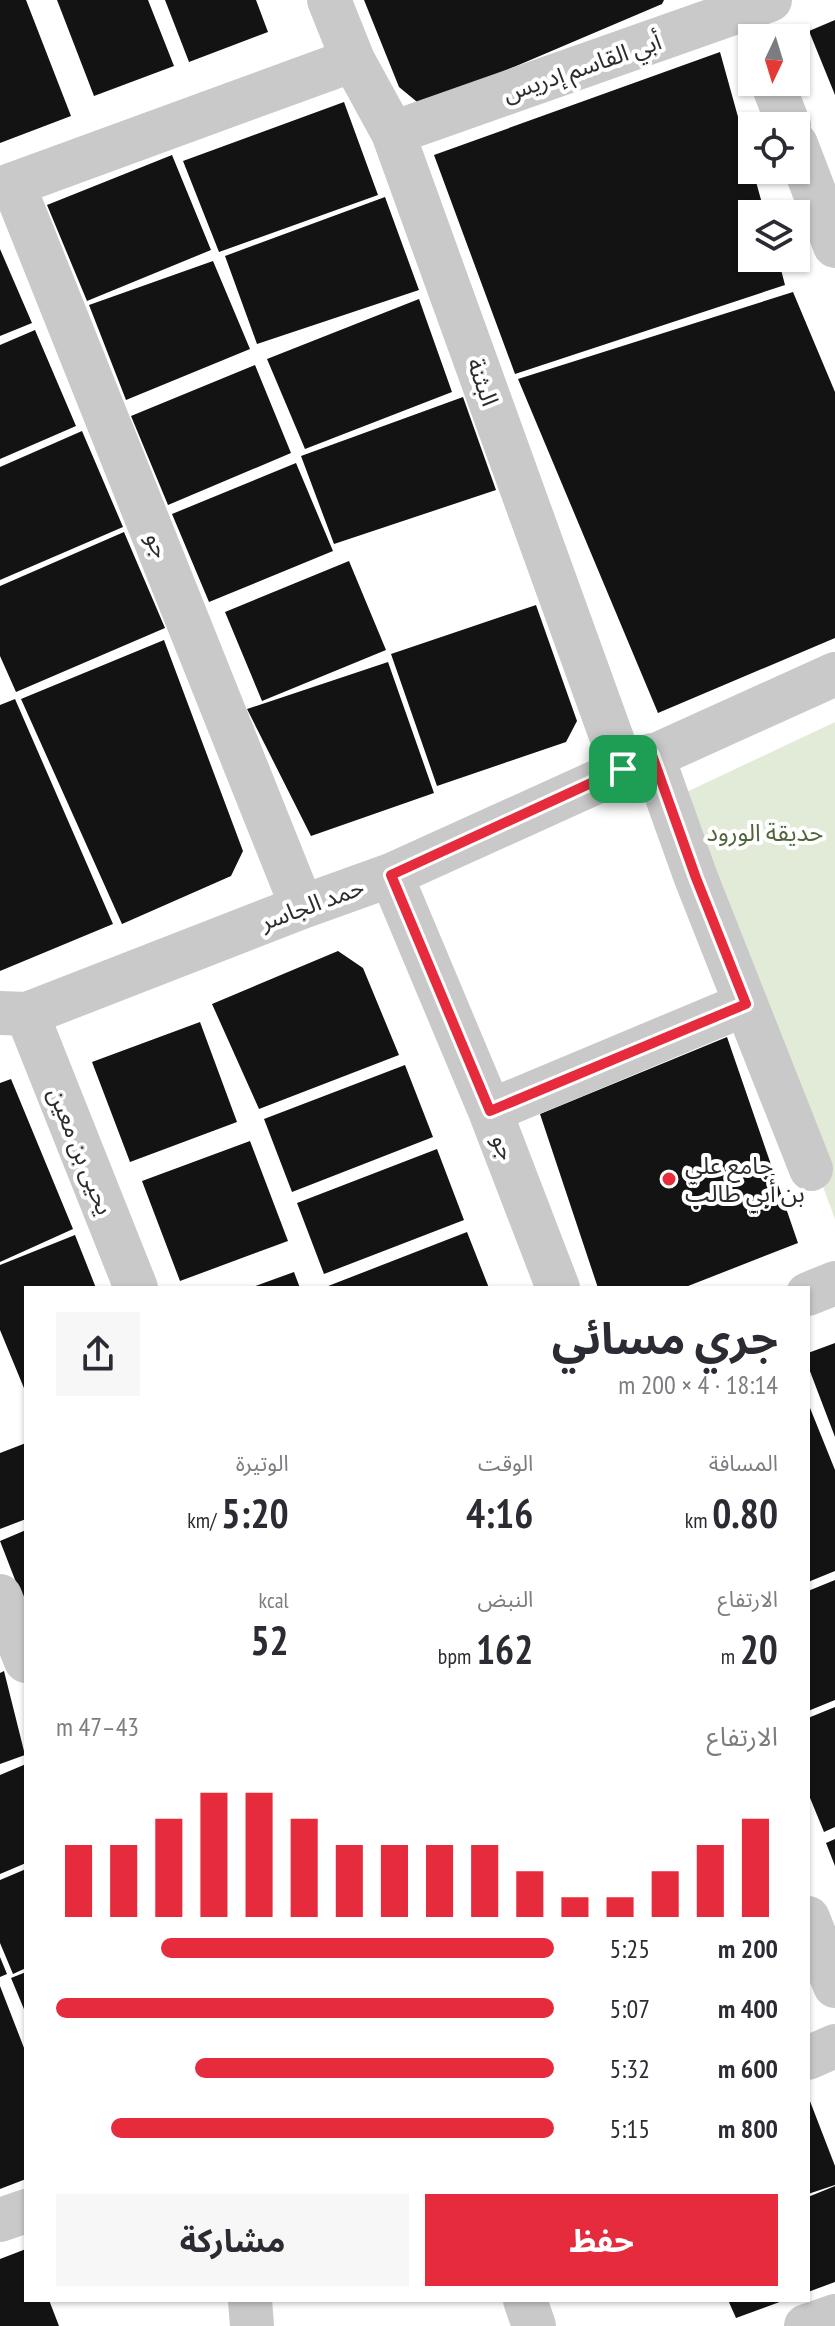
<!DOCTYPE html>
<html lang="ar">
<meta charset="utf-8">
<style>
body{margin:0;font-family:"PT Sans Narrow","Noto Sans Arabic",sans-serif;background:#f7f7f7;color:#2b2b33;direction:rtl;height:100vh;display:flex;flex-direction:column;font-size:30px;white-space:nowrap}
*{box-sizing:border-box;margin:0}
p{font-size:26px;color:#7c7c81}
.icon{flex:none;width:44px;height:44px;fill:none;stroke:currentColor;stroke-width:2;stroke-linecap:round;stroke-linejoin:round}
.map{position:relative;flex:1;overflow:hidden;direction:ltr}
.details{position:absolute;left:24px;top:1286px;width:786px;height:1016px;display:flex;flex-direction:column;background:#fff;border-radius:0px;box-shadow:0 2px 6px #0004;direction:rtl}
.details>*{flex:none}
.needle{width:52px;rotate:184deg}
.tools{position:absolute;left:738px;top:24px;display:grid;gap:16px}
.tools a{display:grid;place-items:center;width:72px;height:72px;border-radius:0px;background:#fff;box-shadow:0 2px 6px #0004;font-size:40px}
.pin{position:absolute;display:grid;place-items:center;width:68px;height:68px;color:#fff;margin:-34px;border-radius:16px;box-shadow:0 4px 12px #0006}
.round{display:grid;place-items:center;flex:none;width:84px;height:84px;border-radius:0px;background:#f7f7f7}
.headline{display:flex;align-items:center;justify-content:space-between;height:136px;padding:0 32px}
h1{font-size:44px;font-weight:700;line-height:60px}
.metrics{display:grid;grid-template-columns:repeat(3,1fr);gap:12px;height:136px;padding:8px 32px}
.metrics div{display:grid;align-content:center}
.metrics b{font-size:40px;font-weight:700}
.metrics small{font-size:22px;font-weight:400}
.metrics p{font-size:22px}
.chart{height:224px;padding:16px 32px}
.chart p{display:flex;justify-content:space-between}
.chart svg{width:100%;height:144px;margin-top:8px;stroke:#e52b3c;stroke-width:6}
.action{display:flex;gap:16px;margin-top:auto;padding:16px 32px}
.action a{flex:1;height:92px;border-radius:0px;background:#e52b3c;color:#fff;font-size:32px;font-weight:700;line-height:92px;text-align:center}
.action a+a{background:#f7f7f7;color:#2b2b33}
ul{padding:0 32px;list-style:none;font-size:26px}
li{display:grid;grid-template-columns:128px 96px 1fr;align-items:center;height:60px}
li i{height:20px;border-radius:10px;background:#e52b3c}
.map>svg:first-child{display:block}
.green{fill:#e2ead8}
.building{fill:#131313}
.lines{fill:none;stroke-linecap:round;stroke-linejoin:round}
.minor{stroke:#c9c9c9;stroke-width:44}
.route-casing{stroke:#fff;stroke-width:16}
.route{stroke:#e52b3c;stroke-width:10}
.poi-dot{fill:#e52b3c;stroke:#fff;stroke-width:3}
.labels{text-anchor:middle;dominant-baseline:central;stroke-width:8;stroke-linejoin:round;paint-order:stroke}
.street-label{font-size:24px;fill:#2c2c2c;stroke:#fff}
.park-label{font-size:24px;fill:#4f663a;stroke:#fff}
.poi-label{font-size:24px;fill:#2c2c2c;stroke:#fff;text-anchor:start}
</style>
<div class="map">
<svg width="835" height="2326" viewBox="0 0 835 2326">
<rect width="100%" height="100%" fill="#fff"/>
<path class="green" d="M 835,722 L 835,1219 L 678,796 Z"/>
<path class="building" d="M 0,0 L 26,0 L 71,116 L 0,143 Z
M 57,0 L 148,0 L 174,66 L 94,96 Z
M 165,0 L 256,0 L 268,32 L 189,62 Z
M 364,0 L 664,0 L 662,4 L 422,106 L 399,87 Z
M 835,20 L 835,95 L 809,31 Z
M 720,52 L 765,214 L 752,214 L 752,258 L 778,258 L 785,285 L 515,374 L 434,155 Z
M 344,102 L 378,195 L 219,252 L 183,161 Z
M 172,155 L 211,250 L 87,301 L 47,205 Z
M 385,197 L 419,290 L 257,344 L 225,256 Z
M 0,249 L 32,323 L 0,336 Z
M 213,261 L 250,349 L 126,400 L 89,305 Z
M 793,292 L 835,392 L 835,638 L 658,713 L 518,379 Z
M 419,299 L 452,392 L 305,449 L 267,359 Z
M 35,330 L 76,426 L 0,459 L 0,345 Z
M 255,365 L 291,453 L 168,505 L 131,416 Z
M 463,397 L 496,490 L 334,544 L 301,456 Z
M 82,431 L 123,527 L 0,580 L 0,467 Z
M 296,463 L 333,551 L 209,602 L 172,514 Z
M 124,532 L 165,628 L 16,692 L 0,656 L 0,586 Z
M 349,561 L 386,650 L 262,701 L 225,612 Z
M 536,605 L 577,721 L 566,742 L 437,786 L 391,654 Z
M 164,640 L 243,851 L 231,876 L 122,924 L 21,699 Z
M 388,662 L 434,793 L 311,836 L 247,709 Z
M 15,699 L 113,924 L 0,971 L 0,705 Z
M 338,951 L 363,968 L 399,1055 L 259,1109 L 212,1004 Z
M 200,1022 L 237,1122 L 130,1162 L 92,1062 Z
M 727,1037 L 798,1243 L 683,1288 L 598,1288 L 540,1114 Z
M 405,1065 L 433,1137 L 292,1192 L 264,1119 Z
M 11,1079 L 73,1229 L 0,1262 L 0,1083 Z
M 250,1141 L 288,1241 L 180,1281 L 142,1181 Z
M 437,1149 L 464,1220 L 324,1274 L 297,1203 Z
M 467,1232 L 489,1288 L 323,1288 Z
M 75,1235 L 96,1288 L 26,1288 L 26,1393 L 0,1330 L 0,1265 Z
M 294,1272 L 300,1288 L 250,1288 Z
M 835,1343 L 835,1437 L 808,1366 L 808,1353 Z
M 808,1403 L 835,1470 L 835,1571 L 808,1582 Z
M 26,1443 L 26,1519 L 0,1529 L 0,1453 Z
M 26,1530 L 26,1608 L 0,1541 Z
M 835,1580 L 835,1700 L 808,1711 L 808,1591 Z
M 4,1671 L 25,1755 L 0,1764 L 0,1673 Z
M 835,1707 L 835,1827 L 824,1832 L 808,1793 L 808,1718 Z
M 26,1764 L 26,1863 L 0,1874 L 0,1775 Z
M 835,1839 L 835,1866 L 826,1843 Z
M 26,1869 L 26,1968 L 13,1974 L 0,1943 L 0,1880 Z
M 0,1957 L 7,1974 L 0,1977 Z
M 26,1972 L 26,2014 L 11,1978 Z
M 0,1986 L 26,2053 L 26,2179 L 0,2189 Z
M 808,2096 L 835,2166 L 835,2185 L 808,2194 Z
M 835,2186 L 835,2282 L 808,2292 L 808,2197 Z
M 26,2249 L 26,2300 L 49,2300 L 59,2326 L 0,2326 L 0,2259 Z
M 728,2300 L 785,2300 L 736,2318 Z"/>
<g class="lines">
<path class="minor" d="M 329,0 L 353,60 L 393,133 L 623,769
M 772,82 L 789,126
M 393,133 L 770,0
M 796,144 L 835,246
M 13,184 L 302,907
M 0,189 L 353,60
M 652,755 L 696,878 L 811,1169
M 391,875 L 490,1111 L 558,1288
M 0,1013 L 27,1014 L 302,907 L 391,875 L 835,674
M 27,1014 L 136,1288
M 490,1111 L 746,1004
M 808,1294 L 835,1283
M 0,1596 L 26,1661
M 808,1918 L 835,1986
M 808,2058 L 835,2046
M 0,2220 L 26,2211
M 250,2300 L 252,2326
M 525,2300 L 534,2326
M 806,2326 L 835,2316"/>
</g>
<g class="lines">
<g class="route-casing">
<path id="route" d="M 652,755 L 696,878 L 746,1004 L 490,1111 L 391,875 Z"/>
</g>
<use href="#route" class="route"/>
</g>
<circle class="poi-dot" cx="669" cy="1179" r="8"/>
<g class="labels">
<g class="street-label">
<text transform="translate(582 67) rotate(-19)">أبي القاسم إدريس</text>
<text transform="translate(483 382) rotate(70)">البثنة</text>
<text transform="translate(158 545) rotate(68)">جو</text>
<text transform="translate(312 904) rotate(-20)">حمد الجاسر</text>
<text transform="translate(504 1147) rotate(69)">جو</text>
<text transform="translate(81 1151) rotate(68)">يحيى بن معين</text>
</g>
<g class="park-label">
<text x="765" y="832">حديقة الورود</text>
</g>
<g class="poi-label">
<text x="685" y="1165">جامع علي<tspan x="685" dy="28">بن أبي طالب</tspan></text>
</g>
</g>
</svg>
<div class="tools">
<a><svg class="needle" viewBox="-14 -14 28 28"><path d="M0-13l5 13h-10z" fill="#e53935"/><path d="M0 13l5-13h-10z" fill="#7c7c81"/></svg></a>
<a><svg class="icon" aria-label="locate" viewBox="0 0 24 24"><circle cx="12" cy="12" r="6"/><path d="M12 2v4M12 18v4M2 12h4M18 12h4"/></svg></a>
<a><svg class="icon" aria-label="layers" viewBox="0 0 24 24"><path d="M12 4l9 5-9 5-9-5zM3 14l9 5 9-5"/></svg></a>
</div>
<div class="pin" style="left:623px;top:769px;background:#1e9e55"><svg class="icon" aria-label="arrive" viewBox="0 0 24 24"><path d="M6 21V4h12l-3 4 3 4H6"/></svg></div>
<section class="details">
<div class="headline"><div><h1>جري مسائي</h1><p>18:14 · 4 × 200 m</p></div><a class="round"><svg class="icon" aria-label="share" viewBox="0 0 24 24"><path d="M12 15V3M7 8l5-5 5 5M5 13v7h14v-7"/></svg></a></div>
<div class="metrics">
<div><p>المسافة</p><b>0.80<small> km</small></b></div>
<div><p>الوقت</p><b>4:16</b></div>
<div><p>الوتيرة</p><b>5:20<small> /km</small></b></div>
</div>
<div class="metrics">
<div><p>الارتفاع</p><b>20<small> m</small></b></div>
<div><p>النبض</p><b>162<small> bpm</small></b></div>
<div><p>kcal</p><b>52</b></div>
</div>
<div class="chart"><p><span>الارتفاع</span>43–47 m</p>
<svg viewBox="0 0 160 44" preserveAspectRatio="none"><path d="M5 44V22M15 44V22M25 44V14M35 44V6M45 44V6M55 44V14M65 44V22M75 44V22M85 44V22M95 44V22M105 44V30M115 44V38M125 44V38M135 44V30M145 44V22M155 44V14"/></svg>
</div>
<ul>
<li><b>200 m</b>5:25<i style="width:79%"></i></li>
<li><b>400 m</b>5:07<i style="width:100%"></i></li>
<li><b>600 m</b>5:32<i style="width:72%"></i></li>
<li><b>800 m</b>5:15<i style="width:89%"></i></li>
</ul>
<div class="action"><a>حفظ</a><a>مشاركة</a></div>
</section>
</div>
